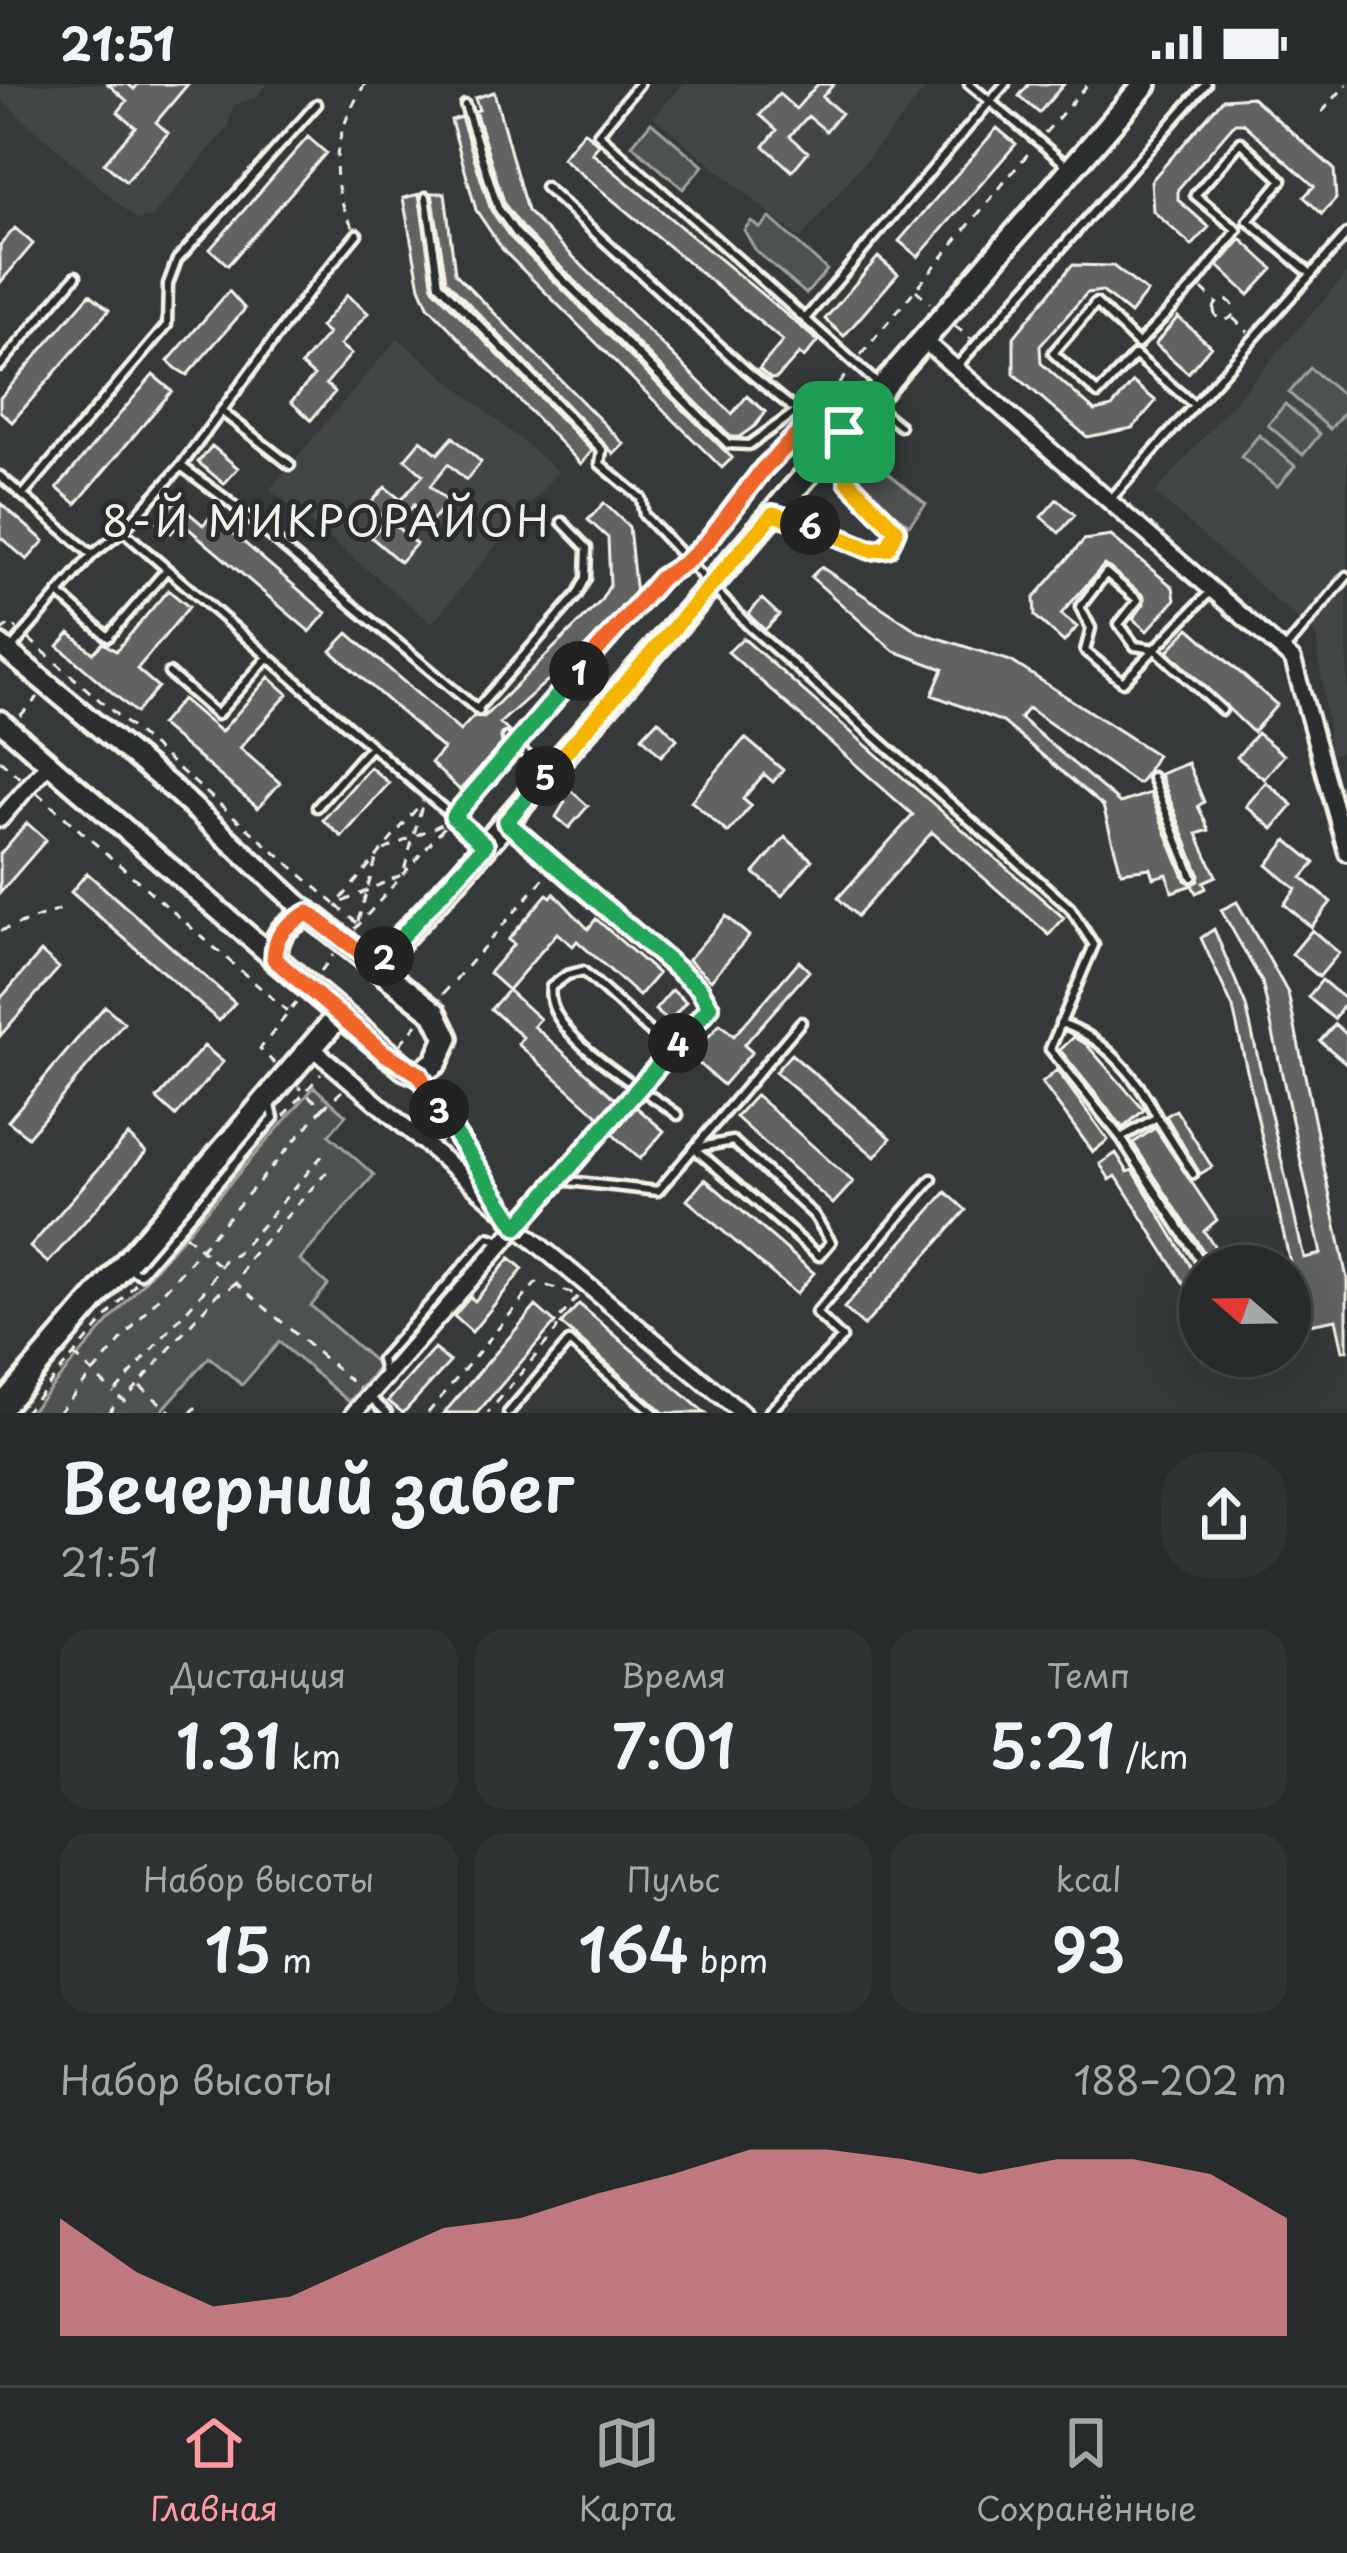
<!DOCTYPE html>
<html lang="ru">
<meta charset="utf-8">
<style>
body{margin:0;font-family:"Playpen Sans",sans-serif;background:#303333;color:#f1f3f6;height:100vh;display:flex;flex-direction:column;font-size:45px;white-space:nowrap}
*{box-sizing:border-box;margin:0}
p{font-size:39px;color:#a5a7a9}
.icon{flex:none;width:66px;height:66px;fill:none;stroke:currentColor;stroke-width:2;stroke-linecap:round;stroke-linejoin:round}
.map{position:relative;height:1329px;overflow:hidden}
.panel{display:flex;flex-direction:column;background:#282b2b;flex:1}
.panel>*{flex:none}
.needle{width:78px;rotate:290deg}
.buttons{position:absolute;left:1179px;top:1161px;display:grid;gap:24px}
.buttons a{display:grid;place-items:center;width:132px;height:132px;border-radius:50%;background:#282b2b;box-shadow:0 12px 48px #0002,0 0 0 3px #444747;font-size:60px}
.pin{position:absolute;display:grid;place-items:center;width:102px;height:102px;color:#fff;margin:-51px;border-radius:24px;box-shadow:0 6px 18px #0006}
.km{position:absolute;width:60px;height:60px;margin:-30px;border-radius:50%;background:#222;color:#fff;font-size:33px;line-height:60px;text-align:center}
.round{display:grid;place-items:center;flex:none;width:126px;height:126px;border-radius:48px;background:#303333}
.summary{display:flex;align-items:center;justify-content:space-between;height:204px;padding:0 60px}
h1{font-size:66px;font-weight:600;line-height:90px}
.stats{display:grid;grid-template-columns:repeat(3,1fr);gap:18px;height:204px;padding:12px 60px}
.stats div{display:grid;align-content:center;border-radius:30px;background:#303333;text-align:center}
.stats b{font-size:60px;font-weight:600}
.stats small{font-size:33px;font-weight:400}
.stats p{font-size:33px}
.chart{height:336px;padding:24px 60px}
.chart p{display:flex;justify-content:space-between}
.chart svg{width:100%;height:216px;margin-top:12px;fill:#ff9aa2;opacity:.7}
.status{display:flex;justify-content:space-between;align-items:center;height:84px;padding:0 60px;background:#282b2b;direction:ltr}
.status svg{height:33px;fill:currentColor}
.dock{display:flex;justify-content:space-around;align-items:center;height:168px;border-top:3px solid #444747;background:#282b2b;font-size:33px;color:#a5a7a9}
.dock a{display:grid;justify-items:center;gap:6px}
.dock .on{color:#ff9aa2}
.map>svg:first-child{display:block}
.built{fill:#434645}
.green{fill:#4e514f;stroke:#a1a19c;stroke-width:3}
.building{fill:#616362;stroke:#f4f1e8;stroke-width:3}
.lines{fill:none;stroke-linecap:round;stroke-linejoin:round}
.service-casing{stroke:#f4f1e8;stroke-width:15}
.minor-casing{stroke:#f4f1e8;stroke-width:22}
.secondary-casing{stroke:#f4f1e8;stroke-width:27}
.primary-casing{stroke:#f4f1e8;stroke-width:30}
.path{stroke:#f4f1e8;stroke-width:3;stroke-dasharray:9 9;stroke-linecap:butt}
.service{stroke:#2a2d2e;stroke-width:6}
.minor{stroke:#2a2d2e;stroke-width:14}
.secondary{stroke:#2a2d2e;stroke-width:18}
.primary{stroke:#2a2d2e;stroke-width:21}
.split-1-casing{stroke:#fff;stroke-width:24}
.split-2-casing{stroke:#fff;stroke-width:24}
.split-3-casing{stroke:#fff;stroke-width:24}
.split-4-casing{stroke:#fff;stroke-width:24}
.split-5-casing{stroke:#fff;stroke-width:24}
.split-6-casing{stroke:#fff;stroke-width:24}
.split-7-casing{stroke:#fff;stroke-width:24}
.split-1{stroke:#f0652b;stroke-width:15}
.split-2{stroke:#22a559;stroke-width:15}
.split-3{stroke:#f0652b;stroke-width:15}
.split-4{stroke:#22a559;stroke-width:15}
.split-5{stroke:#22a559;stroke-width:15}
.split-6{stroke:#f5b400;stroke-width:15}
.split-7{stroke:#f5b400;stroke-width:15}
.labels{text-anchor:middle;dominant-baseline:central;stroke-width:10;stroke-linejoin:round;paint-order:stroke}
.neighbourhood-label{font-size:42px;letter-spacing:3px;fill:#f4f1e8;stroke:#2a2d2e}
</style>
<div class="status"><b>21:51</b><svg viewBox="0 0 49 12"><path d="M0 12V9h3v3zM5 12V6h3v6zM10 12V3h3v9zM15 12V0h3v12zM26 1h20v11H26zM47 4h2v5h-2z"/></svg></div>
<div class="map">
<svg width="1347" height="1329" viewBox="0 0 1347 1329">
<rect width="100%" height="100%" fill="#363939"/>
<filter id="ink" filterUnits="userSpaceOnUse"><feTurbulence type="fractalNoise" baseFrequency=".00833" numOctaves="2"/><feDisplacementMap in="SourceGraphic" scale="24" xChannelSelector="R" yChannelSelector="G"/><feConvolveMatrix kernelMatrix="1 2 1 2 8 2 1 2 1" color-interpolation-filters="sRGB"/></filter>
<g filter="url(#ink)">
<path class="built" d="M 0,0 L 267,0 L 256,14 L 233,21 L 228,44 L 152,133 L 137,136 L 0,15 Z
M 683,0 L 930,0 L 800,155 L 654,33 Z
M 1347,189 L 1347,669 L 1331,670 L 1316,552 L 1155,409 Z
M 398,254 L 558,387 L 432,539 L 270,405 Z"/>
<path class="green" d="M 651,38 L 703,82 L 683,105 L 632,61 Z
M 770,134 L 827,186 L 806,210 L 756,167 L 744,146 L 751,137 L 760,144 Z
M 1310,284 L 1347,315 L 1347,325 L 1330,345 L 1289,309 Z
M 1285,320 L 1320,350 L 1303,371 L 1268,341 Z
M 1259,351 L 1295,382 L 1277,403 L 1241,373 Z
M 874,377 L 926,420 L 909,441 L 857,398 L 856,388 L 861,381 Z
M 314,1003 L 346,1031 L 329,1051 L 374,1091 L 300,1176 L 328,1201 L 311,1222 L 380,1282 L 349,1318 L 279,1258 L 242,1301 L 209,1273 L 160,1329 L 29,1329 Z"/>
<path class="building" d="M 108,0 L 128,0 L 134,5 L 138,0 L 188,0 L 156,38 L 168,49 L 126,98 L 104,79 L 135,43 L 118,28 L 127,17 Z
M 818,0 L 834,0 L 822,13 L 841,29 L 826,47 L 808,32 L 790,52 L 808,68 L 792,87 L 764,62 L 777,46 L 760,31 L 779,10 L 796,25 Z
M 1029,0 L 1064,0 L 1039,29 L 1019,12 Z
M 494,8 L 527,127 L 732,330 L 747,312 L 766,328 L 755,342 L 739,353 L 731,353 L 522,144 L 505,121 L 475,27 L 479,26 L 475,14 Z
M 1252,13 L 1334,85 L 1336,115 L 1322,130 L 1304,113 L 1314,102 L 1243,39 L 1235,39 L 1178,105 L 1178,116 L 1209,143 L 1192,162 L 1153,127 L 1151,97 L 1223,15 Z
M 461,33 L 491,126 L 510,153 L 732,374 L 722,384 L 503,166 L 476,126 L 451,36 Z
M 997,44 L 1016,60 L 918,173 L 899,157 Z
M 584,47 L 599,61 L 592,69 L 818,257 L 804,274 L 799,270 L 777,294 L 771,295 L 759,285 L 783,257 L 562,74 Z
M 308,53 L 326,69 L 228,181 L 210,165 Z
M 432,109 L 445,109 L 455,189 L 624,360 L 614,370 L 446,196 Z
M 419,110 L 433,204 L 592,367 L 581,380 L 428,222 L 420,203 L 403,114 Z
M 15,144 L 33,160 L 0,199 L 0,161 Z
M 1241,155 L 1273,185 L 1249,211 L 1218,182 Z
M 878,173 L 898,190 L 844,252 L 825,235 Z
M 1072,181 L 1113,182 L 1147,208 L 1130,230 L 1102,207 L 1087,209 L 1040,262 L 1041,279 L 1095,327 L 1112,323 L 1133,298 L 1156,317 L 1133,344 L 1087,353 L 1014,290 L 1014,253 Z
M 229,207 L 245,225 L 187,291 L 177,285 L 168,277 Z
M 90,210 L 109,226 L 12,338 L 0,327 L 0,314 Z
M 347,211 L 368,229 L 340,261 L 351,270 L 326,300 L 335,308 L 311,336 L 291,318 L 314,292 L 301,281 L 328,250 L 320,243 Z
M 1178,233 L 1211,262 L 1188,289 L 1155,260 Z
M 153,291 L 172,307 L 76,420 L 57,404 Z
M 453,353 L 481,378 L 466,396 L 448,380 L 430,402 L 448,418 L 432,437 L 414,421 L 396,442 L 416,460 L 400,478 L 371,453 L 386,436 L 369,421 L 385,403 L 401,416 L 423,391 L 405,375 L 421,356 L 438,370 Z
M 212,362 L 238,384 L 224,400 L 198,378 Z
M 1057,415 L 1075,431 L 1059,449 L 1041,433 Z
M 175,417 L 203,441 L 212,431 L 326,529 L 310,548 L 181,438 L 171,449 L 158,438 Z
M 0,419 L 44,457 L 27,476 L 0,453 Z
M 604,419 L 629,443 L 636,511 L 612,539 L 500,639 L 508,647 L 501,650 L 502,660 L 460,706 L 431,679 L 443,665 L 331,567 L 348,549 L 460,647 L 474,632 L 484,633 L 600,518 L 610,501 L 608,454 L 588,436 Z
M 1111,452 L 1173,503 L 1175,516 L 1147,547 L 1133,535 L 1144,520 L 1144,512 L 1104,481 L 1061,530 L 1077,543 L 1064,558 L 1035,532 L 1034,514 L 1084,456 Z
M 821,483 L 919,548 L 1011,577 L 1157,671 L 1140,699 L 1136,699 L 1028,624 L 1020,634 L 1120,719 L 1150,709 L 1185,796 L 1192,800 L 1198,797 L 1199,790 L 1160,690 L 1188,679 L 1204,718 L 1198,722 L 1209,746 L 1197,750 L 1216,792 L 1203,798 L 1206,804 L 1196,809 L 1192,801 L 1172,808 L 1167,790 L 1153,794 L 1150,784 L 1121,788 L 1103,722 L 1003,638 L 932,611 L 943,585 L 894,567 L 811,493 Z
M 168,506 L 189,523 L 137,585 L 158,603 L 136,629 L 58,562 L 70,549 L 93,569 L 103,559 L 116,567 Z
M 762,515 L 779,531 L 765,546 L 748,530 Z
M 1189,544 L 1277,621 L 1253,648 L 1168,567 Z
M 743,554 L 1064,834 L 1049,851 L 932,748 L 857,832 L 838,814 L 913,731 L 728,568 Z
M 269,593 L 288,610 L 240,664 L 280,699 L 258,724 L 160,641 L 182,615 L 221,648 Z
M 658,636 L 677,655 L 661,672 L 642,653 Z
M 1257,649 L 1284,671 L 1264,695 L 1237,673 Z
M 745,654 L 783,686 L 773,698 L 764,690 L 743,715 L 751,722 L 728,749 L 691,717 Z
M 370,683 L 389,699 L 342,753 L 323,736 Z
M 1266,698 L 1293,721 L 1273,745 L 1246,722 Z
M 568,704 L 588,722 L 569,744 L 556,733 L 565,718 L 559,713 Z
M 27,739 L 46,756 L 0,809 L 0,770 Z
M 785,753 L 812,776 L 782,812 L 754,789 Z
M 1287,756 L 1315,779 L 1302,794 L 1331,818 L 1311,843 L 1284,820 L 1296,805 L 1267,781 Z
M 87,789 L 235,919 L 219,937 L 71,808 Z
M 554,809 L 588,845 L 596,835 L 658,890 L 639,912 L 577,857 L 573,862 L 557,849 L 508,906 L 489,889 L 514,860 L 508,856 L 547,810 L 551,813 Z
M 1237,818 L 1288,909 L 1347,1195 L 1347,1266 L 1343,1267 L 1336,1235 L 1304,1241 L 1233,924 L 1201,854 L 1214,845 L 1246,922 L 1304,1174 L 1321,1170 L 1262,898 L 1221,826 Z
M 726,832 L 749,852 L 711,896 L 688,876 Z
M 1312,846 L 1339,869 L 1319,893 L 1292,870 Z
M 41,868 L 59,884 L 0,952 L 0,915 Z
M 799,877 L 809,887 L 744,961 L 752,968 L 723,1001 L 691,973 L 720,940 L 734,952 Z
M 1322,896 L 1347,917 L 1334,935 L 1308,913 Z
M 508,906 L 540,935 L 534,942 L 618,1017 L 602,1035 L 518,960 L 523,953 L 491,925 Z
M 672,906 L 686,918 L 669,938 L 655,926 Z
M 105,922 L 124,939 L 28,1053 L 8,1037 Z
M 1335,940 L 1347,951 L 1347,980 L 1320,957 Z
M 1074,953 L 1086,960 L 1144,1026 L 1123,1044 L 1060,966 Z
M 204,962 L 223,978 L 176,1032 L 157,1015 Z
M 791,970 L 891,1054 L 875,1073 L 775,988 Z
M 1057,986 L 1108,1056 L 1093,1068 L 1042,999 Z
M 756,1011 L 853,1098 L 833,1120 L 736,1033 Z
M 634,1021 L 664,1047 L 640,1075 L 610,1048 Z
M 1176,1026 L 1212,1083 L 1200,1090 L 1166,1032 Z
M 1155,1044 L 1217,1136 L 1204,1147 L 1228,1182 L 1213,1182 L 1133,1059 Z
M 128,1051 L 146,1068 L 48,1179 L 30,1163 Z
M 1116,1069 L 1128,1088 L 1133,1086 L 1200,1198 L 1200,1225 L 1116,1092 L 1110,1096 L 1100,1080 Z
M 705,1095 L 814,1189 L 796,1210 L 687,1116 Z
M 946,1108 L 966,1126 L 864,1242 L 844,1224 Z
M 510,1174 L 523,1185 L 472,1248 L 454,1232 L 470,1213 L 475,1217 Z
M 579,1220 L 705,1329 L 664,1329 L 605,1278 L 561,1240 Z
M 536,1222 L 555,1239 L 477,1329 L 444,1329 Z
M 434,1265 L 450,1278 L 403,1329 L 388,1317 Z"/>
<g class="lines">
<g class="service-casing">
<path id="service" d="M 639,0 L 598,50 L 879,301
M 969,0 L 1068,82
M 465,21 L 498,124 L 516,149 L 728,360 L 749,361 L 797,327
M 545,103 L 747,287 L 831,355
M 426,113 L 439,200 L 602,366 L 600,380 L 641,414 L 644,431 L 749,542 L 1070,824 L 1094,861 L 1050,965 L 1121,1054 L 1204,1182
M 805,235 L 1005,0
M 958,281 L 1206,0
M 0,282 L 76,192
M 1194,321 L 1135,271 L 1098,310 L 1053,269 L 1096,219 L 1138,260 L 1196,199 L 1237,146 L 1195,111 L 1241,58 L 1282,96 L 1248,137 L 1311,190
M 875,322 L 900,342
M 221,327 L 290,381
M 181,382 L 306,212 L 357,150
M 0,392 L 92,471
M 23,411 L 167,241 L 168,200 L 177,176 L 317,20
M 1110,416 L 1347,150
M 776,431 L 870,466 L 888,464 L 896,446 L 847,397 L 844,360
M 123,447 L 483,759
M 1210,508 L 1123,598 L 1085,567 L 1091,544 L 1080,523 L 1106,489 L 1138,516 L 1119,540 L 1135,562 L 1155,565 L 1222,626
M 58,509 L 108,553 L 167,485
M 11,565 L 92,471 L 123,447 L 181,382 L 227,416 L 479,627
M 1284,567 L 1347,492
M 169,589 L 217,631 L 268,573
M 477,625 L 577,511 L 586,494 L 587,464 L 562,438
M 507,654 L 545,687
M 1152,693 L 1192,793
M 317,723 L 371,662
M 508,740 L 699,904 L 710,923 L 519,1141
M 1060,939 C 1103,952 1138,993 1157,1033
M 671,967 L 583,887 L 567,891 L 551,903 C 542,950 644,1005 678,1031
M 1121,1054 L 1157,1033 L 1193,1090
M 733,1057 L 814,1131 L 831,1158 L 819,1172 L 694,1064 Z
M 559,1096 L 658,1107 L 801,938
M 127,1184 L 140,1190 L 274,1034 L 271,1021
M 384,1290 L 381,1275 L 489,1153 L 500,1157
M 372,1315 L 387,1329
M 508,1329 L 569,1258 L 654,1329
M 768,1329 L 842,1254 L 816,1229 L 932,1095"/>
</g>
<g class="minor-casing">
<path id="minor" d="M 923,256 L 1293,576 L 1347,769
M 0,735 L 49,679
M 310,962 L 503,1126 L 517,1143 L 742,1329
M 419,990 L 494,1112
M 419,1056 L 435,1049 L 442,1031
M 354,1329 L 517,1143"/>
</g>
<g class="secondary-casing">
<path id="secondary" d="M 0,561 L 171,703 L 308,829
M 0,637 L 275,875"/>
</g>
<g class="primary-casing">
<path id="primary" d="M 308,829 L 435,929 L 447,954 L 436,978 L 419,990 L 405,984 L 275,875 C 275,848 286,841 308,829 Z
M 377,880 L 459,792 L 1145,0
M 0,1325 L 340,930"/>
</g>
<path class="path" d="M 1322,28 L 1347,0
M 1045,49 L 1088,0
M 353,143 C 324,92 336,46 365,0
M 1202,205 L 1216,219
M 916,206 L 930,219
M1214 226a10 10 0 1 1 20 0a10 10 0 1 1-20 0Z
M 1233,234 L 1248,248
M 955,242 L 971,255
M 861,271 L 1031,66
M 817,328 L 848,288
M 696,468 L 743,416 L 766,381 L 803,345
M 1,547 L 12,539 L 17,545
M 29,555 L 336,821 L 403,790 L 423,718
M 20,632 L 38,613
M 521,657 L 661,494 L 680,482
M 0,676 L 21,695
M 37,709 L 287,927
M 457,728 L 511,669
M 384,766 L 446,738
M 358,837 L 377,772
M 357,839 L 336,821 L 423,717
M 355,845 L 447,740
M 0,847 L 62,825
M 321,887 L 333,871
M 443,910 L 551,786
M 400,960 L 417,940
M 275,980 L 260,965 L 296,919
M 322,1025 L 342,1007
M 284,1032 L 321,990
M 322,1072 L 236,1171 L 226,1173 L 208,1202 L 114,1309 L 124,1317 L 218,1209 C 231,1207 244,1192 245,1179 L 332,1082
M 185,1151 L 218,1181
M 235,1198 L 359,1304
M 74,1271 L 114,1309
M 140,1302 L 172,1329
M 24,1329 L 138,1197
M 58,1329 L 323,1024 L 299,1003
M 108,1329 L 118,1317
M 191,1329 L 196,1323
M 428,1329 L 536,1199 L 579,1211 L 560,1234 L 556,1247 L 488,1329"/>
<use href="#service" class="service"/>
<use href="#minor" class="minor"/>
<use href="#secondary" class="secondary"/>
<use href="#primary" class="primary"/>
</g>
</g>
<g class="lines" filter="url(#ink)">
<g class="split-1-casing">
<path id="split-1" d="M 579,587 L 661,494 L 686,478 L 708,457 L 763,385 L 810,338 L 835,358 L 844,348"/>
</g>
<g class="split-2-casing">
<path id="split-2" d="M 384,872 L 485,761 L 453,733 L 579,587"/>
</g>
<g class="split-3-casing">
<path id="split-3" d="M 384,872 L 376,880 L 308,829 C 286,841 275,848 274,875 L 384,969 L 419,990 L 439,1025"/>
</g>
<g class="split-4-casing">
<path id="split-4" d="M 439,1025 L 517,1143 L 678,959"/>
</g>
<g class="split-5-casing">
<path id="split-5" d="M 545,692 L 506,738 L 699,904 L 710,923 L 678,959"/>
</g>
<g class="split-6-casing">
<path id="split-6" d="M 545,692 L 773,430 L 810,441"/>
</g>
<g class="split-7-casing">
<path id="split-7" d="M 810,441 L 870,466 L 888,464 L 896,446 L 848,397 L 844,348"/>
</g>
<use href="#split-1" class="split-1"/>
<use href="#split-2" class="split-2"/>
<use href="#split-3" class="split-3"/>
<use href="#split-4" class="split-4"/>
<use href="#split-5" class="split-5"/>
<use href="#split-6" class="split-6"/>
<use href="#split-7" class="split-7"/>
</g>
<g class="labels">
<g class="neighbourhood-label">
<text x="327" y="435">8-Й МИКРОРАЙОН</text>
</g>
</g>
</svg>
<div class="buttons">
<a><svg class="needle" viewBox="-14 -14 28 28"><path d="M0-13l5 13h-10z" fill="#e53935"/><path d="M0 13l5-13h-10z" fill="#a5a7a9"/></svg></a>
</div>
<div class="pin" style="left:844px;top:348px;background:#1e9e55"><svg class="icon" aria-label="arrive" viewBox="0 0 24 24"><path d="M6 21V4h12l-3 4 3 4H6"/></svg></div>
<b class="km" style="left:579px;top:587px">1</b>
<b class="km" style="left:384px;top:872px">2</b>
<b class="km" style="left:439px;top:1025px">3</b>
<b class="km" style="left:678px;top:959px">4</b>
<b class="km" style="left:545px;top:692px">5</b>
<b class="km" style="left:810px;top:441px">6</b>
</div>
<section class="panel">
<div class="summary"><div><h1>Вечерний забег</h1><p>21:51</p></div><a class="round"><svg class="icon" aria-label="share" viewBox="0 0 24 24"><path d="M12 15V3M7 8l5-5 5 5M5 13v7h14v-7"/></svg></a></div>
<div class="stats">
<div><p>Дистанция</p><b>1.31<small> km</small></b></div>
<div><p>Время</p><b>7:01</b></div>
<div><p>Темп</p><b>5:21<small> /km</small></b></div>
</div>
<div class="stats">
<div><p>Набор высоты</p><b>15<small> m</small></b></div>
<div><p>Пульс</p><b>164<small> bpm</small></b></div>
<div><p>kcal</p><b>93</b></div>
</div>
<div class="chart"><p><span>Набор высоты</span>188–202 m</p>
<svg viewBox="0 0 160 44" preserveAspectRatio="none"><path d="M0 44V20L10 31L20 38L30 36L40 29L50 22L60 20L70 15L80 11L90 6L100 6L110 8L120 11L130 8L140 8L150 11L160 20V44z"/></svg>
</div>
</section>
<nav class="dock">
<a class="on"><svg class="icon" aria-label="home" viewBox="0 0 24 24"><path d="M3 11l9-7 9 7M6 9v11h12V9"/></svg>Главная</a>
<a><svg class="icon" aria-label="map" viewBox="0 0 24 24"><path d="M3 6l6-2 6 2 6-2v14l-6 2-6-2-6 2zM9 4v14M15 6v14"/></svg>Карта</a>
<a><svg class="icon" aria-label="saved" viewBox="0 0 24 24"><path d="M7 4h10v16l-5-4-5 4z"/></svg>Сохранённые</a>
</nav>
